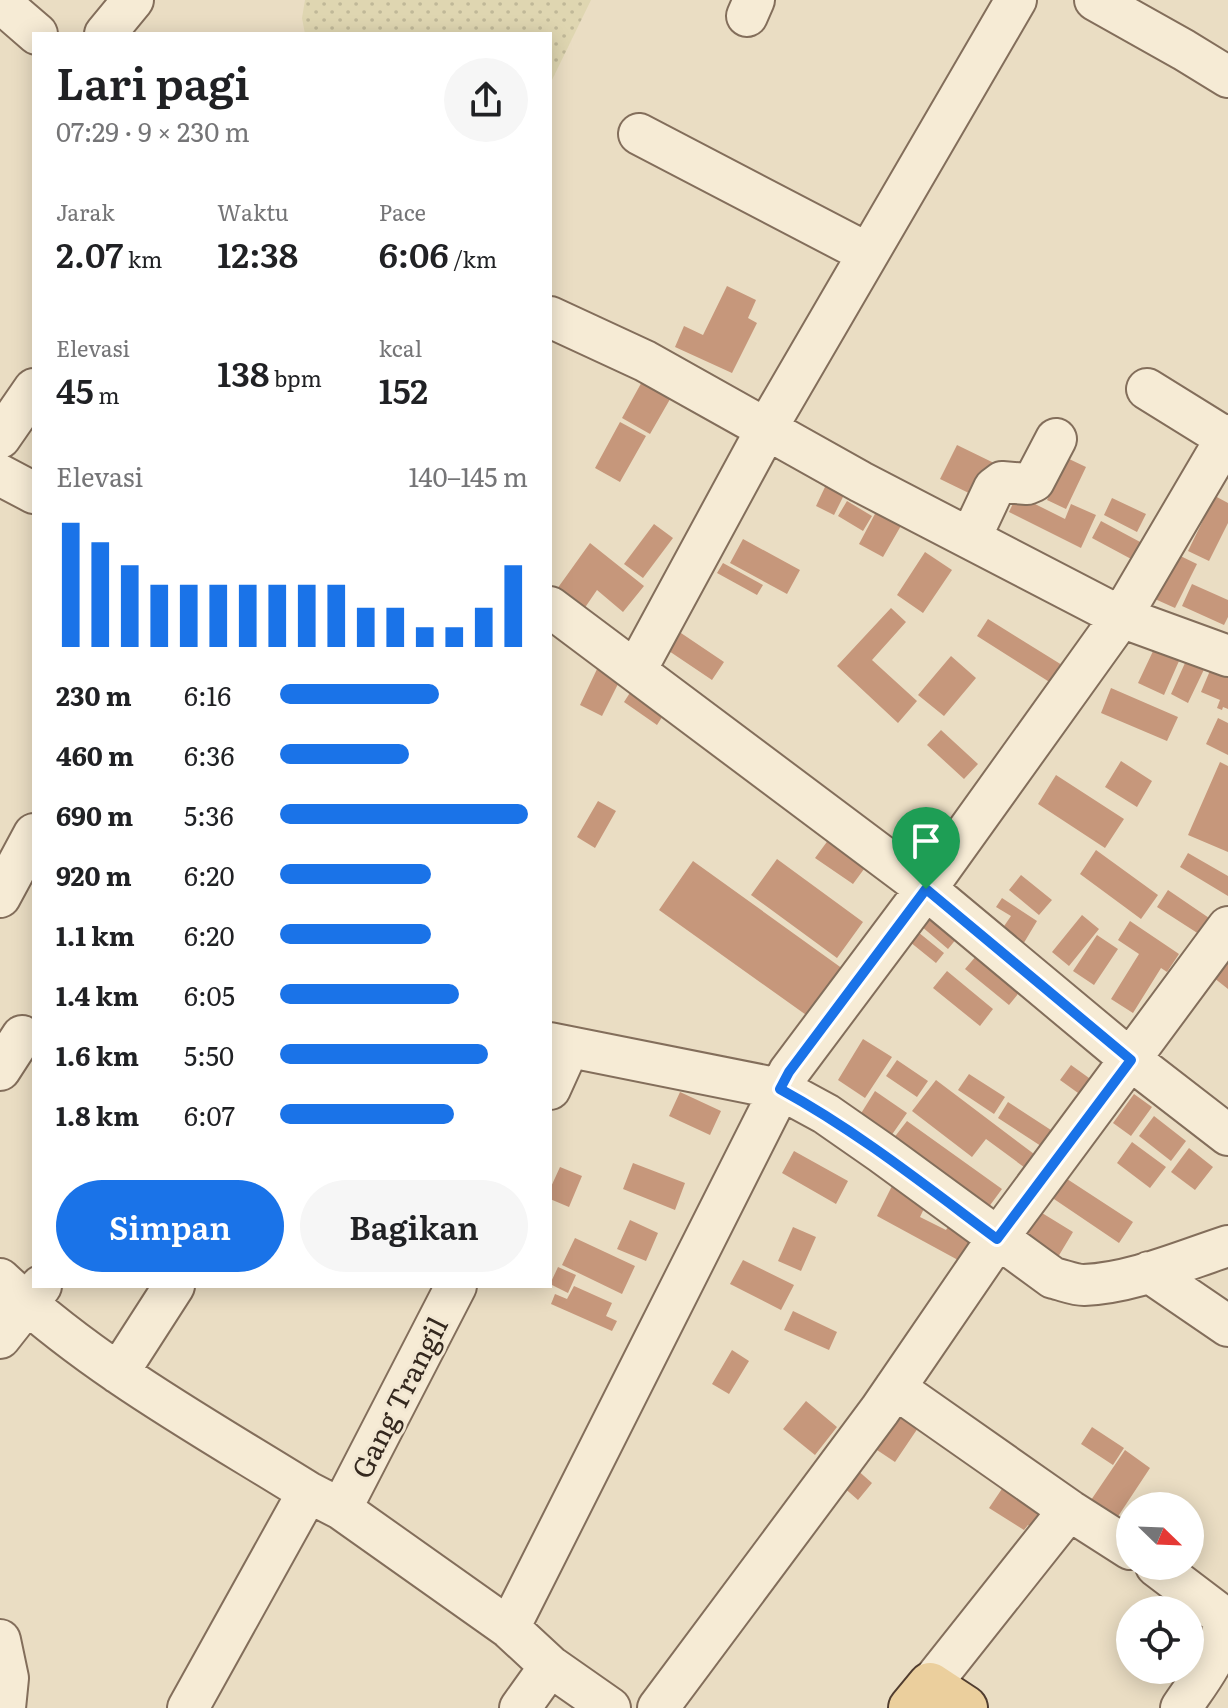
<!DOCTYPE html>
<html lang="id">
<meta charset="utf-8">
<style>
body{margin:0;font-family:Literata,serif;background:#f6f6f6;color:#202124;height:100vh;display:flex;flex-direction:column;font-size:30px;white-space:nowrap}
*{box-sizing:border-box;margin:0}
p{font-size:26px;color:#757577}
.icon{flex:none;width:44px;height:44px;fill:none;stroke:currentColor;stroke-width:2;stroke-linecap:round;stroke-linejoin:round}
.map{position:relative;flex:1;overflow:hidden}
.drawer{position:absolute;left:32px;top:32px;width:520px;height:1256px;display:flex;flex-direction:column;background:#fff;border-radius:0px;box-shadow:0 4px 20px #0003}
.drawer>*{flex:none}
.needle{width:52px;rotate:113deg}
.fabs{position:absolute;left:1116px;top:1492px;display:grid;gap:16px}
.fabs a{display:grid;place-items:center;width:88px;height:88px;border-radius:50%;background:#fff;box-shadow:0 4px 20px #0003;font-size:40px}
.pin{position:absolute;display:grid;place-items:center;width:68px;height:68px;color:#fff;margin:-82px -34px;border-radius:50% 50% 50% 0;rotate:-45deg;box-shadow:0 0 8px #0007}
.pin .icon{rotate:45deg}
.round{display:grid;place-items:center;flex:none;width:84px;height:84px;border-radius:42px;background:#f6f6f6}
.head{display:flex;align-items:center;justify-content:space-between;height:136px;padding:0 24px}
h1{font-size:44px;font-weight:600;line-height:60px}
.stats{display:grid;grid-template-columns:repeat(3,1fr);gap:12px;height:136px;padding:8px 24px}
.stats div{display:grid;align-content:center}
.stats b{font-size:34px;font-weight:600}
.stats small{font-size:22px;font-weight:400}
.stats p{font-size:22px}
.chart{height:224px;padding:16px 24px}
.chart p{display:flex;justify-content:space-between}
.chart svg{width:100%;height:144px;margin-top:8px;stroke:#1a73e8;stroke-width:6}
.cta{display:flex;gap:16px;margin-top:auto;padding:16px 24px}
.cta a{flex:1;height:92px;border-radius:48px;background:#1a73e8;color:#fff;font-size:32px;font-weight:600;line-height:92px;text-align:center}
.cta a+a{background:#f6f6f6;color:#202124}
ul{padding:0 24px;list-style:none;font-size:26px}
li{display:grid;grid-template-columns:128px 96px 1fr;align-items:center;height:60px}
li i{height:20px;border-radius:10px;background:#1a73e8}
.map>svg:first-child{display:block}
.farmland{fill:url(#farmland-dots)}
.building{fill:#c6977b}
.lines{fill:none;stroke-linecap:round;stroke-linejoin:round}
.minor-casing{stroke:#836e5b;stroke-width:44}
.major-casing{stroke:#513d2f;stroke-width:48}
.minor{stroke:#f6ebd5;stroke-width:40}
.major{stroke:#ebcf9d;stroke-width:44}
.route-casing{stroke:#fff;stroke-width:16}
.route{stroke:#1a73e8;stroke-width:10}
.labels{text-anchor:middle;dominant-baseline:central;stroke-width:6;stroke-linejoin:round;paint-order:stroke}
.street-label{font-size:28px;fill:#34281e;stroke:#f2e7d2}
</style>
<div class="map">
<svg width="1228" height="1708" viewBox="0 0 1228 1708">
<defs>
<pattern id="farmland-dots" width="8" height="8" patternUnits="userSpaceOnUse" patternTransform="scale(2)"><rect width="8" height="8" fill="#dfd6b1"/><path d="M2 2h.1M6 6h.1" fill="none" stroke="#c0b898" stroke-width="1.8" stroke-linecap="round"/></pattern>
</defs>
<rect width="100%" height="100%" fill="#eaddc3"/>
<path class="farmland" d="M 305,0 L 591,0 L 550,84 L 550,34 L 305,34 L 302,18 Z"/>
<path class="building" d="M 727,286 L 756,300 L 748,318 L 757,323 L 732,373 L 675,347 L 684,326 L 703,335 Z
M 644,378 L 673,394 L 650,434 L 622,418 Z
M 620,422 L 646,436 L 620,482 L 595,468 Z
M 957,445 L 994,463 L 977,497 L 940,479 Z
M 1067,458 L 1086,467 L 1066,509 L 1047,500 Z
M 833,470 L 852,479 L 834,515 L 816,506 Z
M 1017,495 L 1065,519 L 1071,504 L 1096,515 L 1081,548 L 1009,512 Z
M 1215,496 L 1228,503 L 1228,523 L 1209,561 L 1188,551 Z
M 1112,498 L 1146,514 L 1137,532 L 1104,515 Z
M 847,501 L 872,516 L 863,531 L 838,516 Z
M 877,510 L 902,524 L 883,557 L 859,544 Z
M 1101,521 L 1142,543 L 1133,560 L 1092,538 Z
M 654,524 L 673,538 L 643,578 L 624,564 Z
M 743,539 L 800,570 L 787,594 L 730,563 Z
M 590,543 L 644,586 L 623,612 L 597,590 L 584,609 L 557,589 Z
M 1168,550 L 1197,564 L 1175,608 L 1146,595 Z
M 925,552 L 952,570 L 923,613 L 897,595 Z
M 723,563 L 763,585 L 757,595 L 717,573 Z
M 1192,584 L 1228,600 L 1228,617 L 1224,625 L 1182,606 Z
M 891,608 L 906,622 L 872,660 L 917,701 L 898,723 L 837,666 Z
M 988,619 L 1062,665 L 1051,683 L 977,636 Z
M 678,631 L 724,662 L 712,680 L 666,649 Z
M 1154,649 L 1209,659 L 1188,703 L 1171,694 L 1185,663 L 1179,661 L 1164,695 L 1138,683 Z
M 1217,654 L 1228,658 L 1228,709 L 1223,707 L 1222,710 L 1217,708 L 1220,700 L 1201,692 Z
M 951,656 L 976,678 L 944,716 L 918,695 Z
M 598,667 L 621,678 L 602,716 L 580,705 Z
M 635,685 L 668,708 L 657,725 L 624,702 Z
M 1111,688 L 1178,717 L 1167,741 L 1101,713 Z
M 1218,718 L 1228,723 L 1228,755 L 1206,744 Z
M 941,730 L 978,764 L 964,779 L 927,745 Z
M 1121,761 L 1152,781 L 1137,807 L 1105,787 Z
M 1220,762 L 1228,766 L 1228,852 L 1188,835 Z
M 1056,775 L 1124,819 L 1105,848 L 1038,804 Z
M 598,801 L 616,811 L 595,848 L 577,837 Z
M 829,839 L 867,865 L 853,884 L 815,858 Z
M 1096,850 L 1158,895 L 1141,919 L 1080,874 Z
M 1188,853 L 1228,876 L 1228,896 L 1180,867 Z
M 777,859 L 863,922 L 837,958 L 751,895 Z
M 693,861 L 843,969 L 809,1017 L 659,910 Z
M 1021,875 L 1052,900 L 1039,915 L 1009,890 Z
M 1168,890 L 1212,920 L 1202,936 L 1157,907 Z
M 1002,898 L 1037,921 L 1022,946 L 1000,932 L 1011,916 L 996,907 Z
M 935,909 L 962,932 L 948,949 L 921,926 Z
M 1082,915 L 1099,929 L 1069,966 L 1052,952 Z
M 1130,921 L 1179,954 L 1167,972 L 1161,968 L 1133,1013 L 1111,999 L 1139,954 L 1118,940 Z
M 918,932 L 944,953 L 936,963 L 910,942 Z
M 1097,935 L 1118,949 L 1094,985 L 1073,971 Z
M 983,948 L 1026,984 L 1009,1005 L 965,969 Z
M 1228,957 L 1228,989 L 1204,970 Z
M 947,971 L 993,1009 L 980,1026 L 933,988 Z
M 863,1039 L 892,1057 L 865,1098 L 838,1080 Z
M 897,1060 L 928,1081 L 917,1097 L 886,1076 Z
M 1071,1065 L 1096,1083 L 1085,1098 L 1060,1080 Z
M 969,1074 L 1005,1097 L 994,1114 L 958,1090 Z
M 936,1080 L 1038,1157 L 1028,1170 L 986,1139 L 972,1157 L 912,1111 Z
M 875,1091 L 907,1113 L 891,1136 L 860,1115 Z
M 680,1092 L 721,1111 L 710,1135 L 669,1116 Z
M 1134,1094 L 1152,1107 L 1131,1136 L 1113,1123 Z
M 1008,1102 L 1054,1132 L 1044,1148 L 998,1118 Z
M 1154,1116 L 1186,1141 L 1171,1161 L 1139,1136 Z
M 907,1121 L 1002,1189 L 988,1208 L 893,1139 Z
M 1132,1142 L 1166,1167 L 1150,1188 L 1117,1163 Z
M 1189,1148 L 1213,1167 L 1195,1190 L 1171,1172 Z
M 794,1151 L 848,1181 L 836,1204 L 782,1173 Z
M 633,1163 L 685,1183 L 675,1210 L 623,1189 Z
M 560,1167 L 582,1176 L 569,1207 L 550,1199 L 550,1189 Z
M 897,1176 L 931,1194 L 920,1217 L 946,1230 L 955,1216 L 988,1236 L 969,1266 L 877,1216 Z
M 1064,1177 L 1133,1222 L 1119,1243 L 1051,1197 Z
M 1029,1205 L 1073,1232 L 1058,1257 L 1014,1229 Z
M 630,1220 L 658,1233 L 646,1261 L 617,1249 Z
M 793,1227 L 816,1237 L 801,1271 L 778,1261 Z
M 575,1238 L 635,1266 L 622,1294 L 562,1265 Z
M 743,1260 L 794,1285 L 781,1310 L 730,1284 Z
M 558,1267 L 576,1275 L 568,1293 L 550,1284 Z
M 574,1286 L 612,1303 L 606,1316 L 617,1321 L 612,1331 L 551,1304 L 555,1294 L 567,1299 Z
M 793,1311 L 837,1332 L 829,1350 L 784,1330 Z
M 732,1350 L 749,1361 L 729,1394 L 712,1384 Z
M 806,1401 L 837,1427 L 815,1455 L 783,1429 Z
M 897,1414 L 918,1428 L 895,1462 L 874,1448 Z
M 1092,1427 L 1124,1448 L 1113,1465 L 1081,1444 Z
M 1125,1450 L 1150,1468 L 1115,1521 L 1089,1503 Z
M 847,1461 L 872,1483 L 858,1500 L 833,1478 Z
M 1012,1474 L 1046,1497 L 1036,1513 L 1044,1518 L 1036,1530 L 1028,1525 L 1024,1530 L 989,1508 Z"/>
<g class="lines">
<g class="minor-casing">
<path id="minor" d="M 1095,0 L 1184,50 L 1228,77
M 0,2 L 37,34
M 747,16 L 754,0
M 105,34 L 133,0
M 639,134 L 867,253
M 550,317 L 645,361 L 861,482 L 1121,617 L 1228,656
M 1147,389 L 1226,438
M 0,438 L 34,389
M 0,475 L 34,493
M 971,537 L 994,488 L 1002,482 L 1027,484 L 1034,481 L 1056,439
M 550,607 L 926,889 L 1131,1060 L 1228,1135
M 636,670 L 772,419 L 1016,0
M 0,897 L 34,834
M 550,1043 L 780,1089 L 826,1114 L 882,1153 L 1053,1278 C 1063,1280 1074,1285 1084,1285 C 1132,1283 1182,1261 1228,1246
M 0,1070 L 22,1036
M 550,1089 L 569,1047
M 1149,1272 L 1228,1326
M 0,1279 C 91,1365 202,1426 308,1492 L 341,1509 L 509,1628
M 0,1338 L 41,1286
M 118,1373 L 174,1286
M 895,1388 L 1069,1510
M 341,1509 L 456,1286
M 1156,1566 L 1222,1616 C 1228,1648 1198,1682 1181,1708
M 0,1640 L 8,1678 L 5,1708
M 550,1666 L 610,1708
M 930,1685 L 1069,1510 L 1130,1549
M 188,1708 L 308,1492
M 520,1708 L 550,1666 L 509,1628 L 789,1072 L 926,889 L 1121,617 L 1228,435
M 658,1708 L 880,1410 L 997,1239 L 1228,927"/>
</g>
<g class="major-casing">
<path id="major" d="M 911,1708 L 930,1685 L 965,1708"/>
</g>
<use href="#minor" class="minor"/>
<use href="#major" class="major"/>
</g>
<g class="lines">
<g class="route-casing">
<path id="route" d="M 926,889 L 1131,1060 L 997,1239 C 926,1186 857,1131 780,1089 L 789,1072 Z"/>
</g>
<use href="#route" class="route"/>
</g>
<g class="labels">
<g class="street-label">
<text transform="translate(398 1397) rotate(-63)">Gang Trangil</text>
</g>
</g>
</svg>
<div class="fabs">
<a><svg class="needle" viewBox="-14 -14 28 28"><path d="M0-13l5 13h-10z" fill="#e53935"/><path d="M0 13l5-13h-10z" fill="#757577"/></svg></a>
<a><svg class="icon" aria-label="locate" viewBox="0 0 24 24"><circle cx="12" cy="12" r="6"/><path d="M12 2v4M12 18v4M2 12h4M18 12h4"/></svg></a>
</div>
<div class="pin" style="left:926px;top:889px;background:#1e9e55"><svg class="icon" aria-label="arrive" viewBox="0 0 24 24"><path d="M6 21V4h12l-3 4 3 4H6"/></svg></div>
<section class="drawer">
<div class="head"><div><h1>Lari pagi</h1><p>07:29 · 9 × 230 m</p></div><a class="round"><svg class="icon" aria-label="share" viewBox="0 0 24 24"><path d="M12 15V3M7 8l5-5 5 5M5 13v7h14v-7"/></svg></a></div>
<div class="stats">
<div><p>Jarak</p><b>2.07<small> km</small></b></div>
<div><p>Waktu</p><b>12:38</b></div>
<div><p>Pace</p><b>6:06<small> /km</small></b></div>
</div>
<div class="stats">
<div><p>Elevasi</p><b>45<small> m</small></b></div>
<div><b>138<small> bpm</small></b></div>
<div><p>kcal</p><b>152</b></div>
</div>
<div class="chart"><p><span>Elevasi</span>140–145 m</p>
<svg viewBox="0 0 160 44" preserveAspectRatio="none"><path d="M5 44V6M15 44V12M25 44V19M35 44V25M45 44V25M55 44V25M65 44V25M75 44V25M85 44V25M95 44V25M105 44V32M115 44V32M125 44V38M135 44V38M145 44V32M155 44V19"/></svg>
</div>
<ul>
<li><b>230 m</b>6:16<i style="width:64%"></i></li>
<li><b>460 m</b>6:36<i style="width:52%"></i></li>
<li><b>690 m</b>5:36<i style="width:100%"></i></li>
<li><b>920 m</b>6:20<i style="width:61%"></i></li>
<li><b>1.1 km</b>6:20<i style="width:61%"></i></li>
<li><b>1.4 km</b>6:05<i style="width:72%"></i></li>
<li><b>1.6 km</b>5:50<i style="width:84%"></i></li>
<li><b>1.8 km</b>6:07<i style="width:70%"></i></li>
</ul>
<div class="cta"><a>Simpan</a><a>Bagikan</a></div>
</section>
</div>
